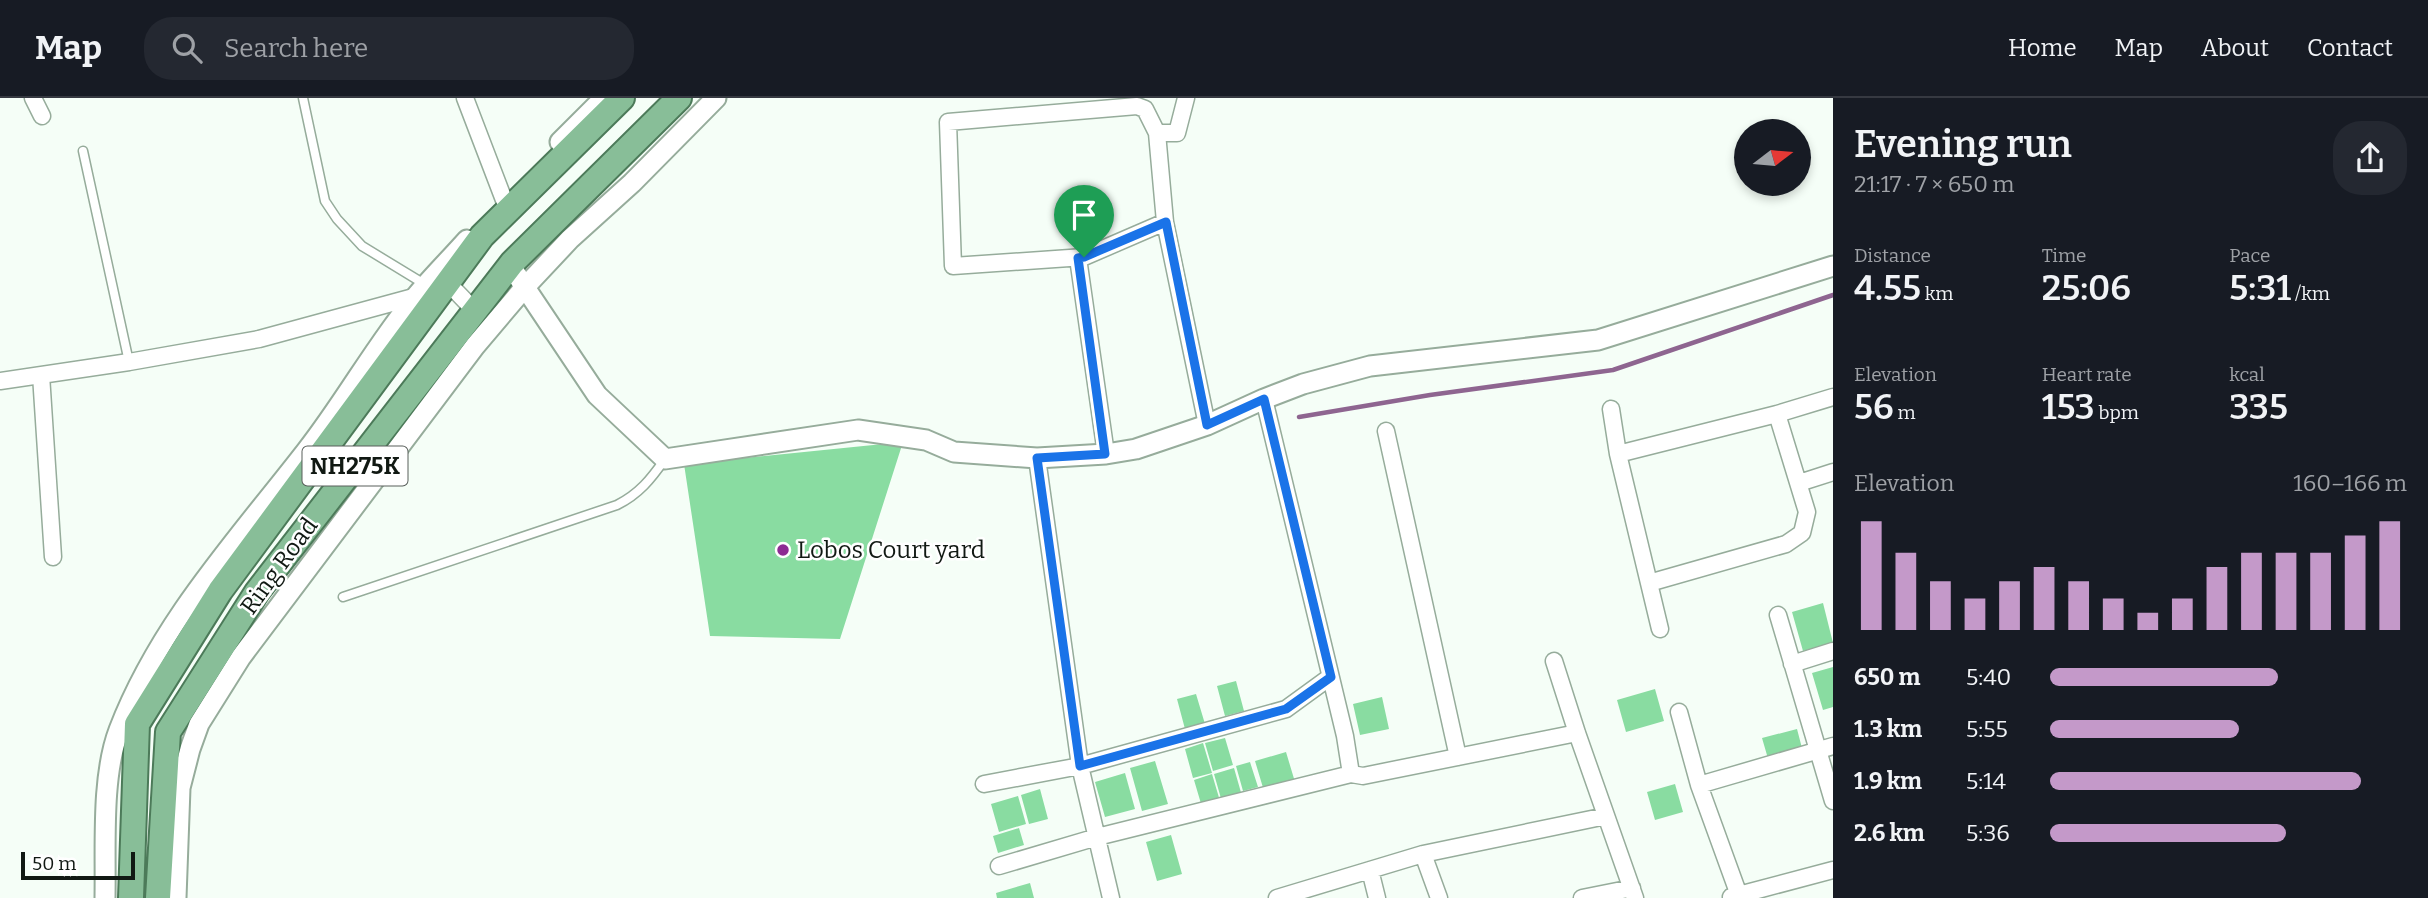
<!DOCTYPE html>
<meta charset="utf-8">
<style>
body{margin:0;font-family:Bitter,serif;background:#242831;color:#f1f3f6;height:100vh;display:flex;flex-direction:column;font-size:26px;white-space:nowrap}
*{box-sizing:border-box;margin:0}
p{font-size:23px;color:#9ea1a6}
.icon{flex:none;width:38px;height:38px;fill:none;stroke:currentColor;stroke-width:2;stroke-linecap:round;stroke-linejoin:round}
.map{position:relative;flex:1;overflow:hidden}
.details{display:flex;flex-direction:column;background:#171b24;width:595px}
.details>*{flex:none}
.needle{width:46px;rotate:74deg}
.fabs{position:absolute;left:1734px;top:21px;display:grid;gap:14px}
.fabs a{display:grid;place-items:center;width:77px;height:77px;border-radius:50%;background:#171b24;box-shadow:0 4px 10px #0003;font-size:35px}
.scale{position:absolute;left:21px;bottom:18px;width:114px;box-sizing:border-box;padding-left:7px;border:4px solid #111913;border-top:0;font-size:19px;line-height:24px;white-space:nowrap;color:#111913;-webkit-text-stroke:5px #fff;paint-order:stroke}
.pin{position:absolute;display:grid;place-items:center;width:60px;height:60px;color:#fff;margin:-72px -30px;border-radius:50% 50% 50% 0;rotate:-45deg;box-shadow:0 0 7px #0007}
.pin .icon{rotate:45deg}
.round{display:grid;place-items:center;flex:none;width:74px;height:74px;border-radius:28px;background:#242831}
.head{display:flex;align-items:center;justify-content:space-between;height:119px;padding:0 21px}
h1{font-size:38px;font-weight:600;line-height:52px}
.figures{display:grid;grid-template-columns:repeat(3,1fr);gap:10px;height:119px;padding:7px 21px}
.figures div{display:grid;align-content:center}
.figures b{font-size:35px;font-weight:600}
.figures small{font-size:19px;font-weight:400}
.figures p{font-size:19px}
.chart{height:196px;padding:14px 21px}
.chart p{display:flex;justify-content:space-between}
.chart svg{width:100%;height:126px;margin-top:7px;stroke:#c499c9;stroke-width:6}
ul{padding:0 21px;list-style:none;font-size:23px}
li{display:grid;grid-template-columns:112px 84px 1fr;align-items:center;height:52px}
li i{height:18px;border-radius:9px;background:#c499c9}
header{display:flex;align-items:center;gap:42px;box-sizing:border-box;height:98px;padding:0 35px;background:#171b24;border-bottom:2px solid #363941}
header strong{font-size:33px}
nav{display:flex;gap:38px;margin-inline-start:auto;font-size:24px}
.search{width:490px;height:63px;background:#242831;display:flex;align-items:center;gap:18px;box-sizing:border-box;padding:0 24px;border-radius:28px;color:#9ea1a6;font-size:26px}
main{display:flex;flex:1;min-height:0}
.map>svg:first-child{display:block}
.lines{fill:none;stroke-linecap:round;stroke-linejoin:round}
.stream{stroke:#8e6590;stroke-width:4.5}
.building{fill:#89dca1}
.service-casing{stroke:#96ac9b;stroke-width:11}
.minor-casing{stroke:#96ac9b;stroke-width:19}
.tertiary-casing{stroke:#96ac9b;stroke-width:23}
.trunk-casing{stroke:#4c7a59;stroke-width:28}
.service{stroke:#fff;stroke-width:8}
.minor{stroke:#fff;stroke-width:16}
.tertiary{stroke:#fff;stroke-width:19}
.trunk{stroke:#88be98;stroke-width:24}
.route-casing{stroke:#fff;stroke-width:14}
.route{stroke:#1a73e8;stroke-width:9}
.poi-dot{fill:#8d2b93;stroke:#fff;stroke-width:2.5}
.labels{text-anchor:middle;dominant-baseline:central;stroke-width:5;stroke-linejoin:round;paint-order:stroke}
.shield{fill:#fff;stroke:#585e5a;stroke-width:2}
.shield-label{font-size:23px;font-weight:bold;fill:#111913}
.poi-label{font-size:24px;fill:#111913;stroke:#fff;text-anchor:start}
.street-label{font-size:24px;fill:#111913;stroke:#fff}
</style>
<header>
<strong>Map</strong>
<div class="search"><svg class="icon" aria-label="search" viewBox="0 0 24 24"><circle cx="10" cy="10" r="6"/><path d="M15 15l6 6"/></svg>Search here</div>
<nav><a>Home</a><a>Map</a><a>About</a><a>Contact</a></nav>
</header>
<main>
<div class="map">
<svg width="1833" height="800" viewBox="0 0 1833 800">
<rect width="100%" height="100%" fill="#f5fef7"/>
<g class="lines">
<path class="stream" d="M 1299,319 L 1430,297 L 1613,272 L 1833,197"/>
</g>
<path class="building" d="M 903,344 L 840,541 L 710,538 L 684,366 Z
M 1823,505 L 1833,545 L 1803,553 L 1792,514 Z
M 1833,569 L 1833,609 L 1823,612 L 1812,575 Z
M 1236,583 L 1244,613 L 1225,618 L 1217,588 Z
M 1655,591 L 1664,623 L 1626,634 L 1617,602 Z
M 1196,596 L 1205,626 L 1185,631 L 1177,601 Z
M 1382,599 L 1389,631 L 1360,637 L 1353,606 Z
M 1797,631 L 1803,654 L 1769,664 L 1762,640 Z
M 1225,640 L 1233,667 L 1213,673 L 1205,645 Z
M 1203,645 L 1212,675 L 1193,680 L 1185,651 Z
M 1286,654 L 1295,684 L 1264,693 L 1255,663 Z
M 1155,663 L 1168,706 L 1142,713 L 1130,670 Z
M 1250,664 L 1258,689 L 1243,693 L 1236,668 Z
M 1234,670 L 1242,698 L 1222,704 L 1214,676 Z
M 1125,675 L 1135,711 L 1105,719 L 1095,684 Z
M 1212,676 L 1220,703 L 1202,709 L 1194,682 Z
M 1675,686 L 1683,714 L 1655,722 L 1647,694 Z
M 1040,691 L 1048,721 L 1029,726 L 1021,697 Z
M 1018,698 L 1026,726 L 999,734 L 991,706 Z
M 1019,730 L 1024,747 L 998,755 L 993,738 Z
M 1171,737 L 1182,776 L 1157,783 L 1146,744 Z
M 1030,785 L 1034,800 L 997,800 L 996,795 Z"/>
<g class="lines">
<g class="service-casing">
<path id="service" d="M 303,0 L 325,103 L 337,121 L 362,148 L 426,187
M 83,53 L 129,264
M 343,499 L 617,407 C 639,396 651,381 665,361"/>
</g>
<g class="minor-casing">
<path id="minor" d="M 33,0 L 42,18
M 465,0 L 504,102
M 1186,0 L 1177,35 L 1157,35 L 1165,124 L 1207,327
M 1157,35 L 1145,11 L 1137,8 L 948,24 L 953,168 L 1084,159 L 1165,124
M 1078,160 L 1106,356
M 447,184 L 475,213
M 41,277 L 53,459
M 0,283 L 129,264 L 259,241 L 421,197
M 1611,311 L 1618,356 L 1660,531
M 1386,333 L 1458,659
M 1618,356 L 1777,316 L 1833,299
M 1037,360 L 1080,668 L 1111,800
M 1799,385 L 1833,374
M 1649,485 L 1786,446 L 1802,435 L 1807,414 L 1777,316
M 1778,517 L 1833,703
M 1554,563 L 1577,635 L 1635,800
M 1792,566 L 1833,553
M 1679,614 L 1699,687 L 1740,800
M 1351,676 L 1363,678 L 1577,635
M 984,686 L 1080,668 L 1286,611 L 1330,579
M 1699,687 L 1833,648
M 1423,756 L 1439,800
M 999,768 L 1097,739 L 1351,676 L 1345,638 L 1264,301
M 1370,772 L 1377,800
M 1731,799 L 1833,772
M 1277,800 L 1423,756 L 1606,718
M 1582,800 L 1632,790"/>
</g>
<g class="tertiary-casing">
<path id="tertiary" d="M 560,44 L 604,0
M 510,167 L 597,297 L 665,361 L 858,332 L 926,342 L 954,354 L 1037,360 L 1106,356 L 1136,351 L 1207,327 L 1264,301 L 1303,286 L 1370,268 L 1598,242 L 1833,168
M 105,800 C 106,749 101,679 119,632 C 160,525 238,441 307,352 C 346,302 377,245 417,197 C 433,178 451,160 467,142
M 176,800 L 180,690 L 190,651 L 199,626 L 241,559 L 475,248 L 525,189 L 570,141 L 632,85 L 716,0"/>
</g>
<g class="trunk-casing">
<path id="trunk" d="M 131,800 L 137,626 L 220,493 L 482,138 L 622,0
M 158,800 L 168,634 L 257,494 L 512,165 L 679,0"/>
</g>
<use href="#service" class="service"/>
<use href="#minor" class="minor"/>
<use href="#tertiary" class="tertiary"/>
<use href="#trunk" class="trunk"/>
</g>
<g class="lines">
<g class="route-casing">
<path id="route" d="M 1166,124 L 1207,327 L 1264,301 L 1331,579 L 1286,611 L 1080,668 L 1037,360 L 1105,356 L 1078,160 L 1084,159 Z"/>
</g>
<use href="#route" class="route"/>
</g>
<circle class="poi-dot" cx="783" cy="452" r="7"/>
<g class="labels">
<rect class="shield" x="302.5" y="348.5" width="105" height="39" rx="5"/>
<g class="shield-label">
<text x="355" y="368">NH275K</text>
</g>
<g class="poi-label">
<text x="797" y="452">Lobos Court yard</text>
</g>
<g class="street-label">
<text transform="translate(279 468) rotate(-54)">Ring Road</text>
</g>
</g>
</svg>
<div class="fabs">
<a><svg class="needle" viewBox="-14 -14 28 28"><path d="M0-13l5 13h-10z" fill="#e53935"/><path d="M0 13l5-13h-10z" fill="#9ea1a6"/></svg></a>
</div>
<div class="scale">50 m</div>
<div class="pin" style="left:1084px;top:159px;background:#1e9e55"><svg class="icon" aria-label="arrive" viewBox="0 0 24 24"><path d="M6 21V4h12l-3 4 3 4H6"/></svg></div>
</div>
<section class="details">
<div class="head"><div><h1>Evening run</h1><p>21:17 · 7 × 650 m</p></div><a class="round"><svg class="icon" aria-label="share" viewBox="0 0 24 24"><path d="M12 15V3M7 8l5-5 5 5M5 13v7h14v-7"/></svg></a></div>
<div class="figures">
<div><p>Distance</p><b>4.55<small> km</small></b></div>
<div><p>Time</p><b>25:06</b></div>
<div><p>Pace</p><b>5:31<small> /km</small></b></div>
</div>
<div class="figures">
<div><p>Elevation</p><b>56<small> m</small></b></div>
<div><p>Heart rate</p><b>153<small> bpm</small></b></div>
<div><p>kcal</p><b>335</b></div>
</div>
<div class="chart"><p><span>Elevation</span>160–166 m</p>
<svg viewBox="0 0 160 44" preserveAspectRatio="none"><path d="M5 44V6M15 44V17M25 44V27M35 44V33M45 44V27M55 44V22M65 44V27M75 44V33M85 44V38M95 44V33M105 44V22M115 44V17M125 44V17M135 44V17M145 44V11M155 44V6"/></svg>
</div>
<ul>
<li><b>650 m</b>5:40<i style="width:64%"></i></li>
<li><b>1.3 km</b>5:55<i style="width:53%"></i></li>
<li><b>1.9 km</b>5:14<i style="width:87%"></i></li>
<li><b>2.6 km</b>5:36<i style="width:66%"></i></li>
</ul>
</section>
</main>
